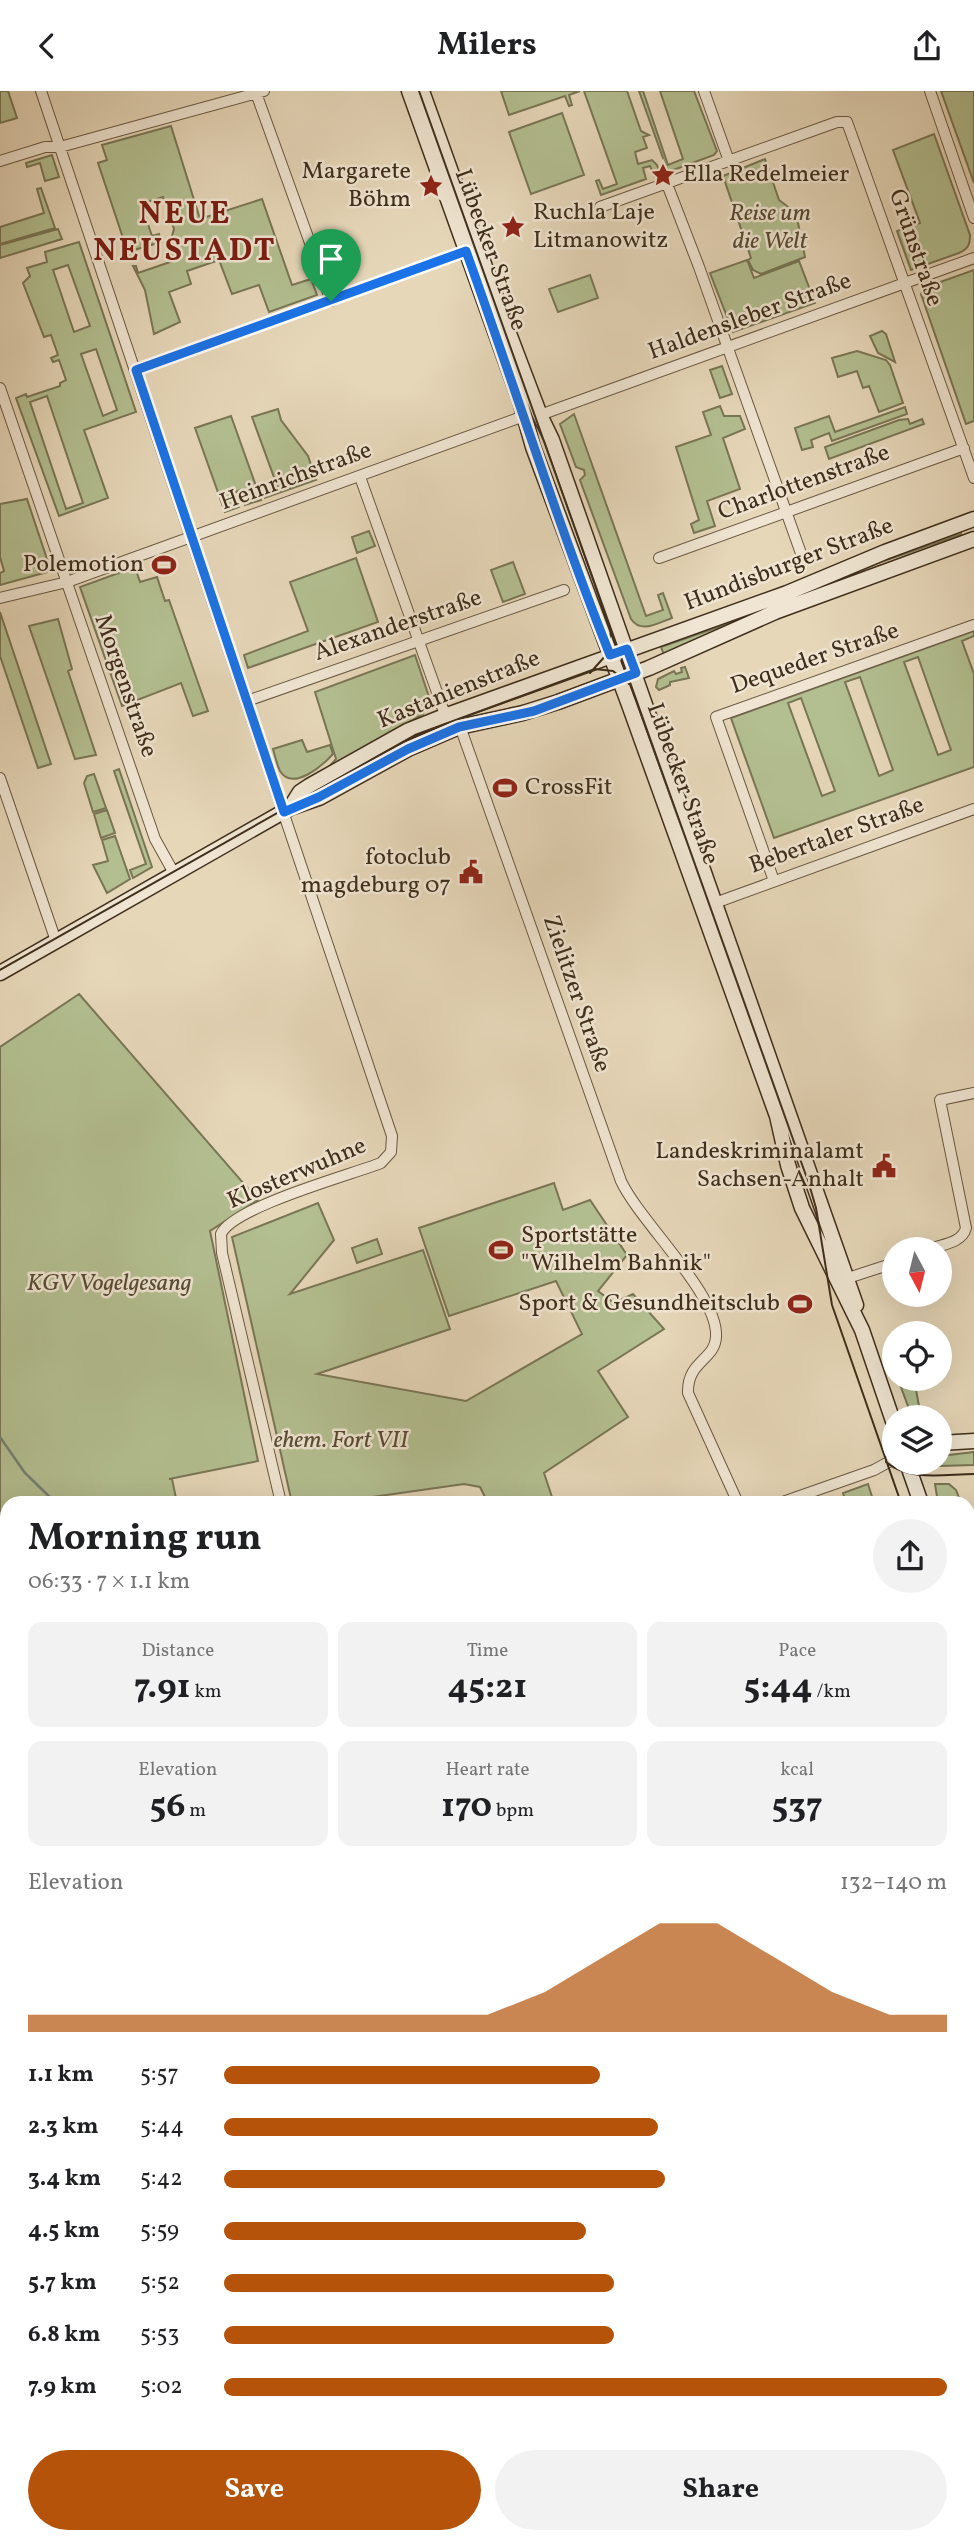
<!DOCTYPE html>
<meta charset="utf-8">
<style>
body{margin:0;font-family:Vollkorn,serif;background:#f2f2f2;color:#202124;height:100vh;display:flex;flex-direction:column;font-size:26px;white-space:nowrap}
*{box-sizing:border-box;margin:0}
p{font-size:23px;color:#757577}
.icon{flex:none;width:38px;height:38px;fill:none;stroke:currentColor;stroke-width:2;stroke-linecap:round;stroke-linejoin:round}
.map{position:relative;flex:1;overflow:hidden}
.side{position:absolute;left:0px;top:1405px;width:975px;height:1048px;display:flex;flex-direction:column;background:#fff;border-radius:21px 21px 0 0;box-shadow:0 7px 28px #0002}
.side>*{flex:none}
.needle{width:46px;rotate:173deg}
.buttons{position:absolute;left:882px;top:1146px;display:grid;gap:14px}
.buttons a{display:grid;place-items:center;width:70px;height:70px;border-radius:50%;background:#fff;box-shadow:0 7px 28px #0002;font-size:35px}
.pin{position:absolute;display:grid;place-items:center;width:60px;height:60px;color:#fff;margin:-72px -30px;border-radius:50% 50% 50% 0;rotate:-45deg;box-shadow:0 0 7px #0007}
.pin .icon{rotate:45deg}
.round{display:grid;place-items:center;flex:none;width:74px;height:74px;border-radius:37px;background:#f2f2f2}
.summary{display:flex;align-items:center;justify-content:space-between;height:119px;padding:0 28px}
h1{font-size:38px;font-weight:700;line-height:52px}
.figures{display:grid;grid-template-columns:repeat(3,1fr);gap:10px;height:119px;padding:7px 28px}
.figures div{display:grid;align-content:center;border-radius:14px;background:#f2f2f2;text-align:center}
.figures b{font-size:35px;font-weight:700}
.figures small{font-size:19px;font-weight:400}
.figures p{font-size:19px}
.chart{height:196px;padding:14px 28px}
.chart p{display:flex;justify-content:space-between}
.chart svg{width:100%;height:126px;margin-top:7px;fill:#b45309;opacity:.7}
.cta{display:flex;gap:14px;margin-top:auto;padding:14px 28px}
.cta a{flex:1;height:80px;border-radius:42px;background:#b45309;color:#fff;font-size:28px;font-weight:700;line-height:80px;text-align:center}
.cta a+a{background:#f2f2f2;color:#202124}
ul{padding:0 28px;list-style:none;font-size:23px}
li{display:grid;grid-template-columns:112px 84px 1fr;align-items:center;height:52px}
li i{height:18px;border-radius:9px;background:#b45309}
header{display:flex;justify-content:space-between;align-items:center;height:91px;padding:0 28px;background:#fff;font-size:32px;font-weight:700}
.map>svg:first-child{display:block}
.green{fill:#b3bf91;stroke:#797656;stroke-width:2;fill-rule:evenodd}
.water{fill:#96baad;stroke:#738273;stroke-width:2}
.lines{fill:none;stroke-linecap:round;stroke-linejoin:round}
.stream{stroke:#738273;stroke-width:2.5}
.canal{stroke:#96baad;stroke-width:10}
.street-casing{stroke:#695842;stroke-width:12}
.secondary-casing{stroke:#3f2e1b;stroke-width:17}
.street{stroke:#efe5d2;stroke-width:10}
.secondary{stroke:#efe5d2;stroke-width:14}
.tram{stroke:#3f2e1b;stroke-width:2}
.route-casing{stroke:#fff;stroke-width:14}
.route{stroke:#1a73e8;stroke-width:9}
.labels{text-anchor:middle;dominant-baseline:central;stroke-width:5;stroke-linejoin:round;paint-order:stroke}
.poi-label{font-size:24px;fill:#3f2e1b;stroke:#efe5d2;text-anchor:end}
.park-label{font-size:24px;font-style:italic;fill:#564b33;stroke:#efe5d2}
.street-label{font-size:24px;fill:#3f2e1b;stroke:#efe5d2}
.district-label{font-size:32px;font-weight:bold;letter-spacing:2px;fill:#7a1f14;stroke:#efe5d2}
</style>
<header><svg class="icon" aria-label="back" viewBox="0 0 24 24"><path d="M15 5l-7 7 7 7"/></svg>Milers<svg class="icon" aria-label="share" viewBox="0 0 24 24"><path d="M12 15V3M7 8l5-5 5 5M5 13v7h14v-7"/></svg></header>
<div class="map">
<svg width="974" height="2453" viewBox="0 0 974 2453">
<rect width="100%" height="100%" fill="#e6d7b9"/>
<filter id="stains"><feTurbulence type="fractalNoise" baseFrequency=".00286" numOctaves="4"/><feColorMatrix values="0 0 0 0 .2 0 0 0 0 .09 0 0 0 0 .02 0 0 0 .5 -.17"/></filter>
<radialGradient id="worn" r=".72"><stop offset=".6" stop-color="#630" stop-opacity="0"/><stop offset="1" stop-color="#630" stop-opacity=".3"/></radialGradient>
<path class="green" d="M 0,0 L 8,0 L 17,27 L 0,32 Z
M 501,0 L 580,0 L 569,4 L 572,14 L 569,15 L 565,5 L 509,24 Z
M 584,0 L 627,0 L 641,40 L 649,44 L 643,46 L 647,57 L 635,61 L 638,73 L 652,69 L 657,74 L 660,83 L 654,85 L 650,75 L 643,77 L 646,88 L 601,104 L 596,90 L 599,89 L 603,98 L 617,93 Z
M 639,0 L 643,0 L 668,74 L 683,68 L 660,0 L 694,0 L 717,60 L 714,64 L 668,81 Z
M 941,0 L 974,0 L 974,92 Z
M 562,22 L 584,84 L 531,103 L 509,41 Z
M 171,35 L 200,128 L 262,108 L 292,194 L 311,188 L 317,204 L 269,221 L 259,194 L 232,203 L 219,169 L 187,180 L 191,193 L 169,201 L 180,231 L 154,243 L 145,199 L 133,175 L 136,175 L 138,182 L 173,170 L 169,155 L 174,138 L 163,106 L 141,113 L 152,145 L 159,143 L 161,151 L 131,160 L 133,167 L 130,168 L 98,72 L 107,69 L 102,54 Z
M 934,43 L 970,144 C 970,154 968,158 959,162 L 911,179 L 897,140 L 920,132 L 893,59 Z
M 52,64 L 59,86 L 45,90 L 40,72 L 27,76 L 26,72 Z
M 765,68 L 779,109 L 796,122 L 805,166 L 761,183 L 753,179 L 748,169 L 751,167 L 723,85 Z
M 41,97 L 55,137 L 0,153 L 0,136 L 44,122 L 37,98 Z
M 58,138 L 62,148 L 0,167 L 0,154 Z
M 79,151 L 136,321 L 84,339 L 108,407 L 59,425 L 16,307 L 26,303 L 27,306 L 60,295 L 60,292 L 66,289 L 59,269 L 53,271 L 51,267 L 58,264 L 51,244 L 44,246 L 23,192 L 30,185 L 27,177 L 47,171 L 45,161 ZM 68,174 L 90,235 L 74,241 L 53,179 ZM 96,258 L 117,319 L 103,325 L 81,263 ZM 47,305 L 83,412 L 66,418 L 30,311 Z
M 747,169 L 754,187 L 799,170 L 815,212 L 733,241 L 710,182 Z
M 974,179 L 974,330 L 966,333 L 921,203 L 923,199 L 929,195 Z
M 590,184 L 598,207 L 558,221 L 549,198 Z
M 882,240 L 886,243 L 895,271 L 878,262 L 870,245 Z
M 857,260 L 886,269 L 890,274 L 903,312 L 879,321 L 869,295 L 863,297 L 857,280 L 838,286 L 832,267 Z
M 722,275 L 732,303 L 720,307 L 710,279 Z
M 720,315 L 724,325 L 740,325 L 745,338 L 723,347 L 740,398 L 707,410 L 715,435 L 694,442 L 691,433 L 699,429 L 676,356 L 711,344 L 703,321 Z
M 905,316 L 907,323 L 832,350 L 829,342 L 811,349 L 813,356 L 802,359 L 795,337 L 829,325 L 835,341 Z
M 278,318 L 281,329 L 308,365 L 316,389 L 264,407 L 279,400 L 252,326 Z
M 574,323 L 646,525 L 663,519 L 658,504 L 663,502 L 672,527 C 658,532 641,543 631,528 L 580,389 L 585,384 L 584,379 L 576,376 L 560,333 Z
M 231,325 L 261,409 L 245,414 L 240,399 L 234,402 L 239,416 L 225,421 L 195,337 Z
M 908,328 L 910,333 L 922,328 L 924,333 L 829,368 L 825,356 L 899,329 Z
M 27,408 L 51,480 L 0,494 L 0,482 L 4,480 L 0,466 L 0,413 Z
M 960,439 L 961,443 L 881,471 L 664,564 L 661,556 L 724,534 L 747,523 Z
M 369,440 L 375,455 L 357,462 L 352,446 Z
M 356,467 L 378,531 L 248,577 L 244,564 L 308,540 L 290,491 Z
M 513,471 L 525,503 L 503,511 L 491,479 Z
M 135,476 L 140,491 L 157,486 L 165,510 L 169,509 L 208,620 L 193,625 L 181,592 L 122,615 L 80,496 Z
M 0,521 L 51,673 L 38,677 L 0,565 Z
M 58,528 L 72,578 L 68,580 L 96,664 L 75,668 L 29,535 Z
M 974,540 L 974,545 L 962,550 L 974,583 L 974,676 L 774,747 L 731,627 ZM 918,566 L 951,659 L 938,664 L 904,571 ZM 860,586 L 893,679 L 879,685 L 845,591 ZM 801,607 L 835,700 L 822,705 L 788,612 Z
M 415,564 L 429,606 L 423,623 L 326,679 L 336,668 L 315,601 Z
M 685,576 L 689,587 L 670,591 L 670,594 L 659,599 L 656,596 L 658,588 L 674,580 L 676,583 L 682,581 L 681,577 Z
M 302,649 L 307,661 L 330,654 L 333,663 C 323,674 293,701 280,680 C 277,674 275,665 273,658 Z
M 119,678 L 152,776 L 133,787 L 130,779 L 146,773 L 114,680 Z
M 94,683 L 106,717 L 93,721 L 84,692 L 87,685 Z
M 107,719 L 115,742 L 101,747 L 94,723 Z
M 115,745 L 130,788 L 107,802 L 93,774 L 108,770 L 102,749 Z
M 79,903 L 258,1109 L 210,1140 L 258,1370 L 169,1388 L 172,1388 L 177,1412 L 7,1412 L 7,2169 L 0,2173 L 0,956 Z
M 554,1092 L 563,1119 L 590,1109 L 627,1164 L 598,1200 L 614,1212 L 633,1203 L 664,1238 L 598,1280 L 628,1326 L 544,1382 L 554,1412 L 488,1412 L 480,1396 L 464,1393 L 330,1412 L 292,1412 L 232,1146 L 318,1112 L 334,1149 L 290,1203 L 423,1159 L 450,1238 L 317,1283 L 466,1310 L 582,1243 L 556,1190 L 449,1225 L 419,1137 Z
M 377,1148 L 382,1163 L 357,1172 L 352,1157 Z
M 898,1288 L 914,1288 L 919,1315 L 924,1325 L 921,1326 L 912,1326 Z
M 974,1361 L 974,1374 L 940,1375 L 940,1365 Z
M 868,1393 L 874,1412 L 846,1412 L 843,1402 Z
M 935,1393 L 949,1393 L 956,1399 L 961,1412 L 938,1412 Z
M 974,2100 L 974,2170 L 968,2172 L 968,2102 Z
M 968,2289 L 974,2307 L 974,2368 L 968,2367 Z
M 968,2373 L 974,2373 L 974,2453 L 884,2453 L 881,2447 L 968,2446 Z
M 223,2447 L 296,2447 L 298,2453 L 227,2453 Z
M 607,2447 L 692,2447 L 695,2453 L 609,2453 Z"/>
<path class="water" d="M 0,2408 L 7,2422 L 7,2446 L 20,2447 L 23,2453 L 0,2453 Z
M 607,2447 L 609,2453 L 298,2453 L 296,2447 Z"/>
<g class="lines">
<path class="stream" d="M 0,1346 L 25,1382 L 56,1412"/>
<path class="canal" d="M 0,1660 L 7,1664"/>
<g class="street-casing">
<path id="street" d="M 41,0 L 392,1045 L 391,1061 L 381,1072 C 350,1084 233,1116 221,1143 L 222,1162 L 281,1412
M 704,0 L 729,70
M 930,0 L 974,127
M 256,2 L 331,210
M 0,70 L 45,56 L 60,56 L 264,0
M 667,93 L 699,176 L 803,468
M 600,116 L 837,31 L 847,31 L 974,387
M 136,279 L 466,160
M 0,297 L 155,748 L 175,784
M 540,324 L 974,167
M 360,386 L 443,618 L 462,641 L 621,1090 C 640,1131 719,1204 716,1246 C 715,1269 687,1270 688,1302 L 738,1412
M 659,467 L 964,357
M 0,507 L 67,491 L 524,325
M 247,610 L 564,499
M 0,687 L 56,850
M 774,790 L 716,626 L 974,534
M 715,812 L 974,718
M 930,1158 C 943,1153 962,1152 966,1137 L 940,1009 L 974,1002
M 848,1187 L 894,1172
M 780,1412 L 874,1379 L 894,1368
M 968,1832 L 974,1849
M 968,1941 L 974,1939
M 0,2183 L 7,2179
M 968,2225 L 974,2223
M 968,2249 L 974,2266
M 0,2273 L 7,2286
M 0,2301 L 7,2297
M 157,2446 L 161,2453
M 776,2446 L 779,2453
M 831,2446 L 833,2453"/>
</g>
<g class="secondary-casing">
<path id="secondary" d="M 409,0 L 520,310 L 533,356 L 628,611 L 777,1025 L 788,1074 L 802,1117 L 862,1239 L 894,1333
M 422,0 L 507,237 L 540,324 L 552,349 L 856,1214
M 290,717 L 300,701 L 309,695 L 407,640 L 447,624 L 787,502 L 885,461 L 974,428
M 0,882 L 290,717 L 319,707 L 408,658 L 459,636 L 523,622 L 558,611 L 649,577 L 775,521 L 974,448
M 940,1352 L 974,1350
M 907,1372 L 921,1412
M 968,1539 L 974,1556"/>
</g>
<use href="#street" class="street"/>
<use href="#secondary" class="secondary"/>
<path class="tram" d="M 419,0 L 809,1093 L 816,1117 L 832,1214 L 901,1412
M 590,582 L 607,563 L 611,540
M 0,879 L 415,644 L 595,578 L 613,580 L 629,593
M 886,1371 C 910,1391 945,1383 974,1383
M 968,1600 L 974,1617
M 968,1616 L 974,1634"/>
</g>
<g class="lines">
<g class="route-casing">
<path id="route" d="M 466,160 C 514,293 556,428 608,559 L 610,564 L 627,558 L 636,582 L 534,620 L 459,636 L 408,658 L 319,706 L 284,721 L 136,279 Z"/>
</g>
<use href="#route" class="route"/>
</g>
<defs>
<g id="sight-bare" transform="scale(1.89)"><path d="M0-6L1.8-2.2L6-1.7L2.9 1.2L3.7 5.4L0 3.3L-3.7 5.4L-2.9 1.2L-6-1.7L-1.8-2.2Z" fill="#8f2418" stroke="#efe5d2" stroke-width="2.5" paint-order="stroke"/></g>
<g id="stadium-bare" transform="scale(1.89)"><path d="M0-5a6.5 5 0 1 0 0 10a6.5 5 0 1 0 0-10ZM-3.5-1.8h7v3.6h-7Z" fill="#8f2418" stroke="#efe5d2" stroke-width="2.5" paint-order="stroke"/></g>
<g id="civic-bare" transform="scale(1.89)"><path d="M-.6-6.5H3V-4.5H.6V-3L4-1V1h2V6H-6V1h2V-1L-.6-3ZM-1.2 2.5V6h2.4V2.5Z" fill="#8f2418" stroke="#efe5d2" stroke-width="2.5" paint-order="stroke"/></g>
</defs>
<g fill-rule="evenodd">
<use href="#sight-bare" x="663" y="84"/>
<use href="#sight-bare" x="431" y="95"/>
<use href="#sight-bare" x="513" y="136"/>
<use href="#stadium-bare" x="164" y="474"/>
<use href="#stadium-bare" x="505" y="697"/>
<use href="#civic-bare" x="471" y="781"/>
<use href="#civic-bare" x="884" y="1075"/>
<use href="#stadium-bare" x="501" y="1159"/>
<use href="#stadium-bare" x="800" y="1213"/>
</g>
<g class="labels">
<g class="poi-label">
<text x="411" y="81">Margarete<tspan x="411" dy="28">Böhm</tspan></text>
<text x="683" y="84" text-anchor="start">Ella Redelmeier</text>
<text x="533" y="122" text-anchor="start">Ruchla Laje<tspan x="533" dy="28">Litmanowitz</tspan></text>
<text x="144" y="474">Polemotion</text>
<text x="525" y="697" text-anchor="start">CrossFit</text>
<text x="451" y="767">fotoclub<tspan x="451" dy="28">magdeburg 07</tspan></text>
<text x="864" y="1061">Landeskriminalamt<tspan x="864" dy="28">Sachsen-Anhalt</tspan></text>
<text x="521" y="1145" text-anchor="start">Sportstätte<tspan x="521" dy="28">"Wilhelm Bahnik"</tspan></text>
<text x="780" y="1213">Sport &amp; Gesundheitsclub</text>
</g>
<g class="park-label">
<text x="770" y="123">Reise um<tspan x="770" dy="28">die Welt</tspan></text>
<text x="109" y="1193">KGV Vogelgesang</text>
<text x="341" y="1350">ehem. Fort VII</text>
</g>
<g class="street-label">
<text transform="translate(915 157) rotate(71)">Grünstraße</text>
<text transform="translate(490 159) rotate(70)">Lübecker Straße</text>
<text transform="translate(750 226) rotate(-20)">Haldensleber Straße</text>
<text transform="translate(296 386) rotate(-20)">Heinrichstraße</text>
<text transform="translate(804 392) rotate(-20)">Charlottenstraße</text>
<text transform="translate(789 474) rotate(-21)">Hundisburger Straße</text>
<text transform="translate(398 535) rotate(-19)">Alexanderstraße</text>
<text transform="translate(815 568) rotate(-19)">Dequeder Straße</text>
<text transform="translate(125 595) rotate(71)">Morgenstraße</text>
<text transform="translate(459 599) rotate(-22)">Kastanienstraße</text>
<text transform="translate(682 693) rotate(70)">Lübecker Straße</text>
<text transform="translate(837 745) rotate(-20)">Bebertaler Straße</text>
<text transform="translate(576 903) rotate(71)">Zielitzer Straße</text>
<text transform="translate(297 1083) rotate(-23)">Klosterwuhne</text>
</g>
<g class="district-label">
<text x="185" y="124">NEUE<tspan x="185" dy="37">NEUSTADT</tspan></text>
</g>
</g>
<rect width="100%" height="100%" filter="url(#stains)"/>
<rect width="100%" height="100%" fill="url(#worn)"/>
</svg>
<div class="buttons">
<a><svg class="needle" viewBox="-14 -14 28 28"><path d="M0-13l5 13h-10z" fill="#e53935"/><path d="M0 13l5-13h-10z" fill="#757577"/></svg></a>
<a><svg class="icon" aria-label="locate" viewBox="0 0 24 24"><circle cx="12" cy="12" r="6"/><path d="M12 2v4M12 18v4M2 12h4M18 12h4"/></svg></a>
<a><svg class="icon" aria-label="layers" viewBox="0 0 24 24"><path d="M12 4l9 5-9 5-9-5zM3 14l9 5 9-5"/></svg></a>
</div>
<div class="pin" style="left:331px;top:210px;background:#1e9e55"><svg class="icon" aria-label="arrive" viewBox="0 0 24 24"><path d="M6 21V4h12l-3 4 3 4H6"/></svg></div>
<section class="side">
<div class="summary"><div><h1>Morning run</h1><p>06:33 · 7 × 1.1 km</p></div><a class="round"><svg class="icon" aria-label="share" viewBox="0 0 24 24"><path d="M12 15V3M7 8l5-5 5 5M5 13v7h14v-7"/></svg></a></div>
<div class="figures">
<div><p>Distance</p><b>7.91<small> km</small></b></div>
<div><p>Time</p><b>45:21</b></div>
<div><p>Pace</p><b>5:44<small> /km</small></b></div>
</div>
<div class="figures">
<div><p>Elevation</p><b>56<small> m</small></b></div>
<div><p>Heart rate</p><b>170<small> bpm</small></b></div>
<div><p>kcal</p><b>537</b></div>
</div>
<div class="chart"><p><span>Elevation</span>132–140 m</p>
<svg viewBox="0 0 160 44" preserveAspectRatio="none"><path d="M0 44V38L10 38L20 38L30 38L40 38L50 38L60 38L70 38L80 38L90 30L100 18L110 6L120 6L130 18L140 30L150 38L160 38V44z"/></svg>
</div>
<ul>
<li><b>1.1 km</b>5:57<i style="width:52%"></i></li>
<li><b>2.3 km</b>5:44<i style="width:60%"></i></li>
<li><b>3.4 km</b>5:42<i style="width:61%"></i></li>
<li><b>4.5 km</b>5:59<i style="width:50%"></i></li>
<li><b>5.7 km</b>5:52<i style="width:54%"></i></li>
<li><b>6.8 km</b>5:53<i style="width:54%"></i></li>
<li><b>7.9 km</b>5:02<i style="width:100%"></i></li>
</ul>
<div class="cta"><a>Save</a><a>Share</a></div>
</section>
</div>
